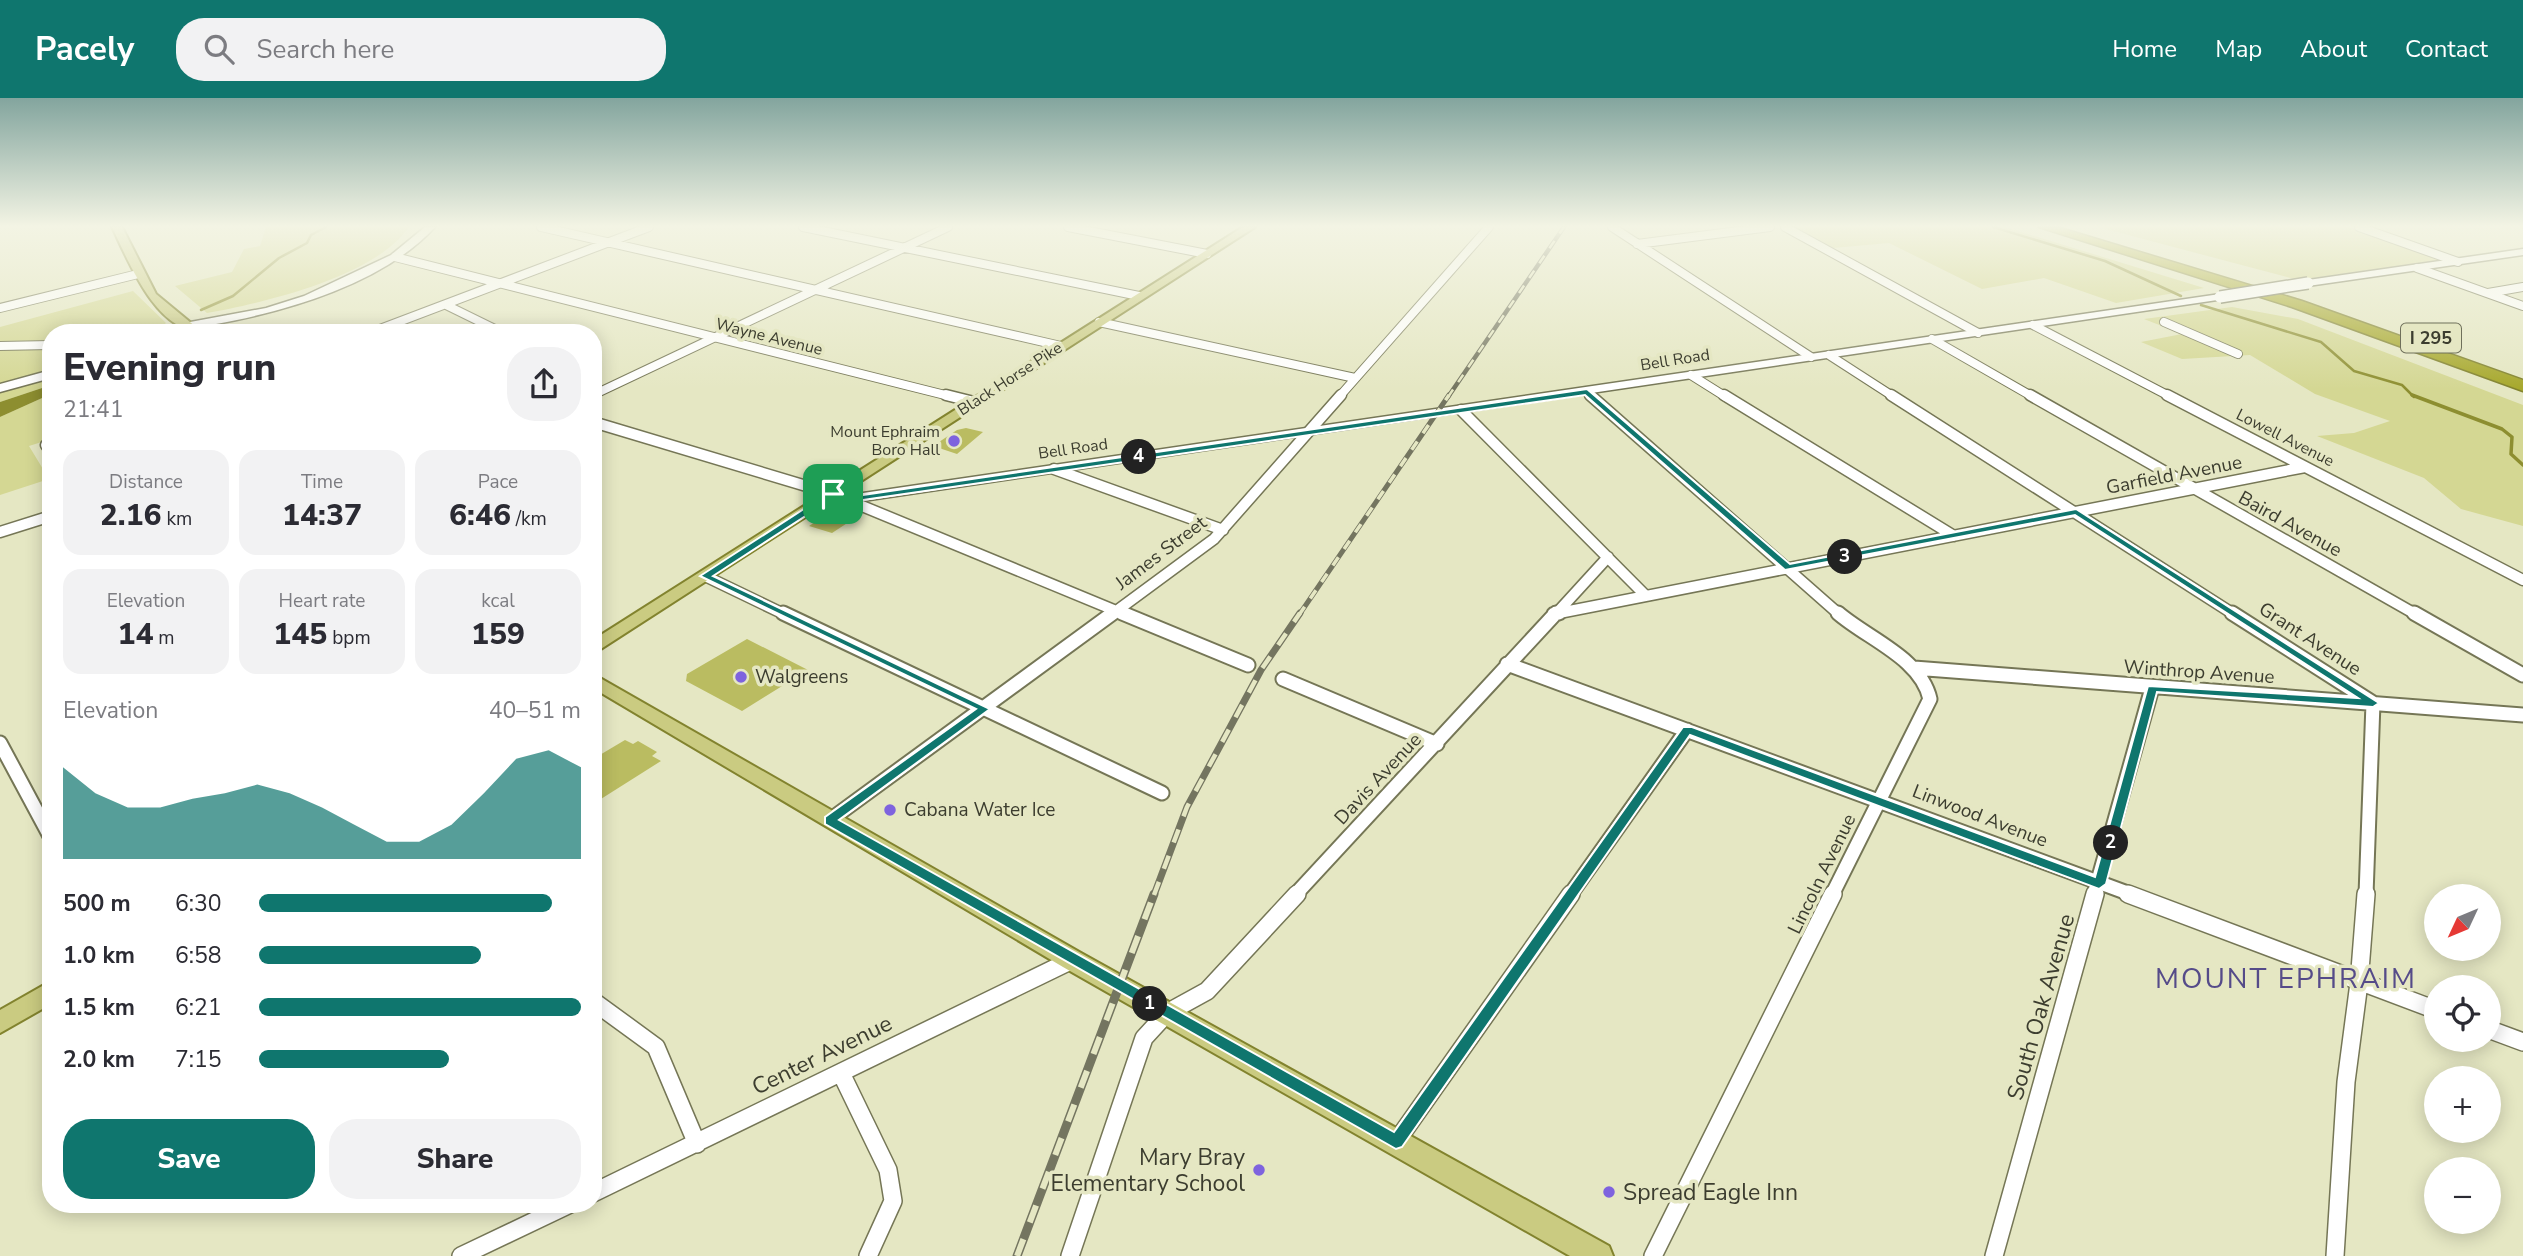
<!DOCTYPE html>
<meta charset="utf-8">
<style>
body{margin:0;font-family:"Nunito Sans",sans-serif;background:#f2f2f3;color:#2b2b33;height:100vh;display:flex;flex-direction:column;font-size:26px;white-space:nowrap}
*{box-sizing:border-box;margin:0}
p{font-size:23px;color:#7c7c81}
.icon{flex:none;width:38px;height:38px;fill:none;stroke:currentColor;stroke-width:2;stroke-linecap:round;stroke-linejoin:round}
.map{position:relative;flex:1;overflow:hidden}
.sheet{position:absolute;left:42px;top:226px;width:560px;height:889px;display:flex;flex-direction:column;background:#fff;border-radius:28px;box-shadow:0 4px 18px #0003}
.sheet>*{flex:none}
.needle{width:46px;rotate:226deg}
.fabs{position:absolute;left:2424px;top:786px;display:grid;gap:14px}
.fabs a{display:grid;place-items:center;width:77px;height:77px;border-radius:50%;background:#fff;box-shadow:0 4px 18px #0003;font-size:35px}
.pin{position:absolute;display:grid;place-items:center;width:60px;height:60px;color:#fff;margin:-30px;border-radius:14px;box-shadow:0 4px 10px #0006}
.km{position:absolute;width:35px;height:35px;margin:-18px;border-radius:50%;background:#222;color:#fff;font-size:19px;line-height:35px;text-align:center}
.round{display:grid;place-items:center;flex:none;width:74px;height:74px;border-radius:28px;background:#f2f2f3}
.head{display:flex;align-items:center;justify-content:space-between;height:119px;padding:0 21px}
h1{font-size:38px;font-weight:800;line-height:52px}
.stats{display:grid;grid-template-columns:repeat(3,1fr);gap:10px;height:119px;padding:7px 21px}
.stats div{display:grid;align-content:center;border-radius:18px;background:#f2f2f3;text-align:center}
.stats b{font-size:30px;font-weight:800}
.stats small{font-size:19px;font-weight:400}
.stats p{font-size:19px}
.chart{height:196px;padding:14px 21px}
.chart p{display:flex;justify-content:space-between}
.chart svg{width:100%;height:126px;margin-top:7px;fill:#0f766e;opacity:.7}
.cta{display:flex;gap:14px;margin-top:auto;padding:14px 21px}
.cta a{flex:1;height:80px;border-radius:28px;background:#0f766e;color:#fff;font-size:28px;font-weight:800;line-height:80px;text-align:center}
.cta a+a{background:#f2f2f3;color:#2b2b33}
ul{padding:0 21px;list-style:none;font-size:23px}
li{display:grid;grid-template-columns:112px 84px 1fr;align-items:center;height:52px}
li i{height:18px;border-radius:9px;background:#0f766e}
header{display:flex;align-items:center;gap:42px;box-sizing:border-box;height:98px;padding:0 35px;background:#0f766e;color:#fff}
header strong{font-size:33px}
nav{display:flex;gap:38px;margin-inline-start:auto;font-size:24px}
.search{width:490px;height:63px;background:#f2f2f3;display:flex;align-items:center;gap:18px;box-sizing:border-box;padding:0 24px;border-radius:28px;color:#7c7c81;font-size:26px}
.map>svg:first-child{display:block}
.green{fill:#d4d793}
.water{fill:#8d8e30}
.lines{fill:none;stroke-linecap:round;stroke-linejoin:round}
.stream-far1{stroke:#8d8e30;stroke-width:2.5}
.stream{stroke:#8d8e30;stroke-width:3.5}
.building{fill:#babc61}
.street-far3-casing{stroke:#757656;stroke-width:10}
.street-far2-casing{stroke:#757656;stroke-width:13}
.street-far1-casing{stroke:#757656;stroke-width:17}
.street-casing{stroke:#757656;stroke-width:20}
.secondary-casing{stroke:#757656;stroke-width:3}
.primary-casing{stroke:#82832e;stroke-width:4}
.highway-casing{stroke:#82832e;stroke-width:3}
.street-far3{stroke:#fff;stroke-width:8}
.street-far2{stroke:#fff;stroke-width:10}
.street-far1{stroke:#fff;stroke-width:13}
.street{stroke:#fff;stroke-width:17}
.secondary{fill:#fff;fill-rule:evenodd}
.primary{fill:#cacb81;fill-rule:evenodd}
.highway{fill:#a7a82d;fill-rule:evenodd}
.rail-far3-casing{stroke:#747560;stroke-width:4.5}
.rail-far2-casing{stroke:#747560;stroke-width:5}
.rail-far1-casing{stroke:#747560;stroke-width:7}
.rail-casing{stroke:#747560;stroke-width:9}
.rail-far3{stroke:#e5e7c3;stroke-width:2.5;stroke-dasharray:9;stroke-linecap:butt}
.rail-far2{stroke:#e5e7c3;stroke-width:3.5;stroke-dasharray:10;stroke-linecap:butt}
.rail-far1{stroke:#e5e7c3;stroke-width:4.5;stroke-dasharray:14;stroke-linecap:butt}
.rail{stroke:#e5e7c3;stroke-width:6;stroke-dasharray:18;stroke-linecap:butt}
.secondary-bridge-casing{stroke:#757656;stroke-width:14;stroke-linecap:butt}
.secondary-bridge{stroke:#fff;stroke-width:11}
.route{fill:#0f766e;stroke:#fff;stroke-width:2;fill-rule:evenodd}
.poi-dot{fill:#7e63de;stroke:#e5e7c3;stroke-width:2.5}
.labels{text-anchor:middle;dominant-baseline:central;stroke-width:7;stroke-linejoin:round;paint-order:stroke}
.far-street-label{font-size:16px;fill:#3c3d2f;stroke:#e5e7c3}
.far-poi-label{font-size:16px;fill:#3c3d2f;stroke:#e5e7c3;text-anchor:end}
.shield{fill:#e5e7c3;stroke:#6f705b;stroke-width:2}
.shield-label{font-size:18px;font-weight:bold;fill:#3c3d2f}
.street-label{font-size:19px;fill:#3c3d2f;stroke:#e5e7c3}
.poi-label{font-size:19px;fill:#3c3d2f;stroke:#e5e7c3;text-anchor:start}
.near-street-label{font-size:23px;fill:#3c3d2f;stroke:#e5e7c3}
.near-poi-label{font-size:23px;fill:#3c3d2f;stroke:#e5e7c3;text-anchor:end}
.near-quarter-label{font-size:28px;letter-spacing:2px;fill:#554b89;stroke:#e5e7c3}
</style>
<header>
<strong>Pacely</strong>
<div class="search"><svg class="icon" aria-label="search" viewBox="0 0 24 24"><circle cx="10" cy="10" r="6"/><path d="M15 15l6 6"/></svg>Search here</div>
<nav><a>Home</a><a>Map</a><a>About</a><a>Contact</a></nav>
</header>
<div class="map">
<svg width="2523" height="1158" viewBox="0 0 2523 1158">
<rect width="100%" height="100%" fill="#e5e7c3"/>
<path class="green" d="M 266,129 L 409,129 C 375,179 263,205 207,215 L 175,188 L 232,174 L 244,151 L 260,148 Z
M 1790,129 L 2005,129 L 2204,190 L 2116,205 L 2044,180 L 1982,191 L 1889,145 L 1833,150 Z
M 2098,129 L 2348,129 L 2442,162 L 2298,182 Z
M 133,193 L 166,225 C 150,242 76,234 51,234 L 51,245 L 0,246 L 0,229 Z
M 2232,209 L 2298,221 L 2523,307 L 2523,428 L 2461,411 L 2424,380 L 2317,338 L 2354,335 L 2390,323 L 2315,296 L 2250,257 L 2182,261 L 2141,244 L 2182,236 L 2144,221 Z
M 51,247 L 51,271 L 0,286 L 0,248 Z
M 51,276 L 51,287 L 0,304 L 0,291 Z
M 51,296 L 51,341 L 29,348 L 49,381 L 0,397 L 0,319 Z"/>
<path class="water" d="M 51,287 L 51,296 L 0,319 L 0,304 Z"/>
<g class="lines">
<path class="stream-far1" d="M 1993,129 L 2105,163 L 2181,198
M 2201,207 L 2321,244 L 2354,273 L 2402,287 L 2414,299
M 201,212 L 233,198 L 279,160 L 307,145 L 311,137 L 326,129"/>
<path class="stream" d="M 2412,297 L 2502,331 L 2512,339 L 2511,356 L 2523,367"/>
</g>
<path class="building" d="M 966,330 L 983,334 L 957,356 L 933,348 L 957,332 Z
M 832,413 L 855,420 L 832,435 L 809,428 Z
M 747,541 L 808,572 L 742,613 L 686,583 L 687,576 Z
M 625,642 L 633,646 L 638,643 L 657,654 L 652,658 L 661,663 L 593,706 L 593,661 Z"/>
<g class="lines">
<g class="street-far3-casing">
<path id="street-far3" d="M 541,129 L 1061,248
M 803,129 L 1139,198
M 1068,129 L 1207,156
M 1612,129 L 1811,259
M 1785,129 L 1978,235
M 2359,129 L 2458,164
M 1637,146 L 1770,129
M 395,159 L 953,299
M 2417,170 L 2523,208
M 2488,195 L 2523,189
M 446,207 L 501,234
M 0,210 L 138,176
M 1099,224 L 1355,280
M 2164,224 L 2238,256
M 2033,227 L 2171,299
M 372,234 L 649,129
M 1932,241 L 2033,299
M 0,248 L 51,247
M 1829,257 L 1894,299
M 1691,277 L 1726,299
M 1587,294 L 1592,299
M 593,297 L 948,129
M 1339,299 L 1489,129"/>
</g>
<g class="street-far2-casing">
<path id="street-far2" d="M 946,297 L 974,304
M 1590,297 L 1840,517
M 1724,297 L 1954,438
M 1891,297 L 2235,517
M 2030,297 L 2417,517
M 2167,297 L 2523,482
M 1461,312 L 1646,498
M 593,324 L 833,396 L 1126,517
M 46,347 L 51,354
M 1054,371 L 1223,432
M 0,434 L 51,418
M 705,478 L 786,517
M 1554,516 L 2305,369
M 1111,517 L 1214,441 L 1341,297
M 1555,517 L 1608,459"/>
</g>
<g class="street-far1-casing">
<path id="street-far1" d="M 783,515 L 1162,695
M 1122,515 L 1248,567
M 2232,515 L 2373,605 L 2366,797
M 2414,515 L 2523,577
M 1554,516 L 1559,515
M 1507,566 L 2133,797
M 1914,570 L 2523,617
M 1283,581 L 1437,646
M 0,645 L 51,740
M 830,722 L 1113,515
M 1295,797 L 1556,515
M 1570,797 L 1687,632
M 1832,797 L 1930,601 C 1921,560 1868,541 1838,515
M 2094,797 L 2152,590"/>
</g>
<g class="street-casing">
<path id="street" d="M 2128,796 L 2436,912
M 593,903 L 656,949 L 697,1046
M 2488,931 L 2523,944
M 841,975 L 888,1072 L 893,1103 L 868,1158
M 1396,1044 L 1571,796
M 593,1095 L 1072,862
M 461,1158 L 570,1106
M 1070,1158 L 1144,940 L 1167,915 L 1207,893 L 1297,796
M 1653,1158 L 1833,796
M 1994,1158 L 2095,796
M 2335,1158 L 2346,984 L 2359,885 L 2366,796"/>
</g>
<g class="secondary-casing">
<path id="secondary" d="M 425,129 L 435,129 C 384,185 288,213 216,226 C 195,230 173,236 152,234 L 158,230 L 266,210 L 304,198 L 391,157 Z
M 2523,151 L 2523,157 L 2308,188 L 2303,185 L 2308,182 Z
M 2220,196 L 2224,197 L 2224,201 L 863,403 L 833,400 L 826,396 L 833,392 L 863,395 Z
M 51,272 L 51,280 L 0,294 L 0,286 Z"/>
</g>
<g class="primary-casing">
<path id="primary" d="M 112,129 L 122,129 L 156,196 L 202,234 C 156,234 129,164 112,129 Z
M 1243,129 L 1255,129 L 593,556 L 593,542 Z
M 593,576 L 1081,855 L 1609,1148 L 1613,1158 L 1570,1158 L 1063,869 L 593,590 Z
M 51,883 L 51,906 L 0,935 L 0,912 Z"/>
</g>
<g class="highway-casing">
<path id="highway" d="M 2039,129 L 2057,129 L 2302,203 L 2523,282 L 2523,293 L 2292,209 Z"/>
</g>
<use href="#street-far3" class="street-far3"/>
<use href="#street-far2" class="street-far2"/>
<use href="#street-far1" class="street-far1"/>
<use href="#street" class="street"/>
<use href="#secondary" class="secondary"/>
<use href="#primary" class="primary"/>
<use href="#highway" class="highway"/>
<g class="rail-far3-casing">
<path id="rail-far3" d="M 1448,299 L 1564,129"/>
</g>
<g class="rail-far2-casing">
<path id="rail-far2" d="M 1299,517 L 1449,297"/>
</g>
<g class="rail-far1-casing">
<path id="rail-far1" d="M 1154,797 L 1187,709 L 1261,572 L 1300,515"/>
</g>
<g class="rail-casing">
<path id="rail" d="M 1017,1158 L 1154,796"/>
</g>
<use href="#rail-far3" class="rail-far3"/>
<use href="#rail-far2" class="rail-far2"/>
<use href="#rail-far1" class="rail-far1"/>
<use href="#rail" class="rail"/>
<g class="secondary-bridge-casing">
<path id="secondary-bridge" d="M 2220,199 L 2308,185"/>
</g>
<use href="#secondary-bridge" class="secondary-bridge"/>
</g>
<linearGradient id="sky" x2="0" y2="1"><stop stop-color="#83a59e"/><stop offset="0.44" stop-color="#f3f4e4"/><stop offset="1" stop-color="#f3f4e4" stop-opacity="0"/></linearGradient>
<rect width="2523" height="291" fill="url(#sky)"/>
<path class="route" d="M 1587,291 L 1790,466 L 2076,411 L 2379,605 L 2373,609 L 2157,594 L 2106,786 L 2099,791 L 1690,637 L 1402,1049 L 1396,1051 L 825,726 L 825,719 L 976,611 L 700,478 L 830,394 L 863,397 ZM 1585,297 L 1785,472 L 2075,417 L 2358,600 L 2148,588 L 2095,779 L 1692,629 L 1683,629 L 1394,1034 L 839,722 L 990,611 L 713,478 L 835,399 L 863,402 Z"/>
<g class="poi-dot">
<circle cx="954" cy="343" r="7"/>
<circle cx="741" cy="579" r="7"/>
<circle cx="890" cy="712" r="7"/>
<circle cx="1259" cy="1072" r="7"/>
<circle cx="1609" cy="1094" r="7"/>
</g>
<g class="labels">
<g class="far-street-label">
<text transform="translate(769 239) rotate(14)">Wayne Avenue</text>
<text transform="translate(1675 262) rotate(-9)">Bell Road</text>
<text transform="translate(1010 281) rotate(-33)">Black Horse Pike</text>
<text transform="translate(2285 340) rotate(27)">Lowell Avenue</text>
<text transform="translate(1073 351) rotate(-8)">Bell Road</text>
</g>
<g class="far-poi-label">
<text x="940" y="334">Mount Ephraim<tspan x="940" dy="18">Boro Hall</tspan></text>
</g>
<rect class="shield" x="2401" y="225.5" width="60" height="29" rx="5"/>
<g class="shield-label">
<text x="2431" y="240">I 295</text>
</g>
<g class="street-label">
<text transform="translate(2174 377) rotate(-11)">Garfield Avenue</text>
<text transform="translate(2290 426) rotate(29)">Baird Avenue</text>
<text transform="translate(1161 455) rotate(-37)">James Street</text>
<text transform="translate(2310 541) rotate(33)">Grant Avenue</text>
<text transform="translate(2199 574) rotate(4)">Winthrop Avenue</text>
<text transform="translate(1378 681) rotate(-47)">Davis Avenue</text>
<text transform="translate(1980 718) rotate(21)">Linwood Avenue</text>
<text transform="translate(1822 776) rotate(-64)">Lincoln Avenue</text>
</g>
<g class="poi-label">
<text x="755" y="579">Walgreens</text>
<text x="904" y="712">Cabana Water Ice</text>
</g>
<g class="near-street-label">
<text transform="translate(2041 909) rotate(-74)">South Oak Avenue</text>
<text transform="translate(822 957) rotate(-26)">Center Avenue</text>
</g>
<g class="near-poi-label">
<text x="1245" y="1059">Mary Bray<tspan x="1245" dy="26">Elementary School</tspan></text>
<text x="1623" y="1094" text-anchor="start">Spread Eagle Inn</text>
</g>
<g class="near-quarter-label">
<text x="2286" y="881">MOUNT EPHRAIM</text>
</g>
</g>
</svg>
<div class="fabs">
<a><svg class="needle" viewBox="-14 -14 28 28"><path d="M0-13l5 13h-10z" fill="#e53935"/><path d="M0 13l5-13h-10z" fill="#7c7c81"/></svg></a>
<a><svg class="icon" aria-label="locate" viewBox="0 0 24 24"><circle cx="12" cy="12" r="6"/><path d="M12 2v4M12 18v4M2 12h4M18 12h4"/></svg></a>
<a>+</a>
<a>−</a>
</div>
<div class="pin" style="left:833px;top:396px;background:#1e9e55"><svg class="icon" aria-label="arrive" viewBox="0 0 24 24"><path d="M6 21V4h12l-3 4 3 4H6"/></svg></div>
<b class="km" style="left:1150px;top:906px">1</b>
<b class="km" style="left:2111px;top:745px">2</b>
<b class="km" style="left:1845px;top:459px">3</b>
<b class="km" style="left:1139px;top:359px">4</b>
<section class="sheet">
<div class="head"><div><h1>Evening run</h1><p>21:41</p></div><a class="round"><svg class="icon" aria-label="share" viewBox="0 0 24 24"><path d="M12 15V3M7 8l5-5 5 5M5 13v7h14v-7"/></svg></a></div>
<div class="stats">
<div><p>Distance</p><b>2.16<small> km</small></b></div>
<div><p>Time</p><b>14:37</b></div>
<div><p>Pace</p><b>6:46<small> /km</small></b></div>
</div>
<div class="stats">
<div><p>Elevation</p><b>14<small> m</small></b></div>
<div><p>Heart rate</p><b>145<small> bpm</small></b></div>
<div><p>kcal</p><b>159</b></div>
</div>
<div class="chart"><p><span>Elevation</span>40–51 m</p>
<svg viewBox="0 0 160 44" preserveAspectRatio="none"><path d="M0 44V12L10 21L20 26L30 26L40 23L50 21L60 18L70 21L80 26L90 32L100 38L110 38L120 32L130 21L140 9L150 6L160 12V44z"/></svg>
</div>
<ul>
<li><b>500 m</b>6:30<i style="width:91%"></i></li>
<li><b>1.0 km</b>6:58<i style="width:69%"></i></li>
<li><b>1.5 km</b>6:21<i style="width:100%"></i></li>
<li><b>2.0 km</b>7:15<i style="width:59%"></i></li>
</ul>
<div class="cta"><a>Save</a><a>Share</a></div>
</section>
</div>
